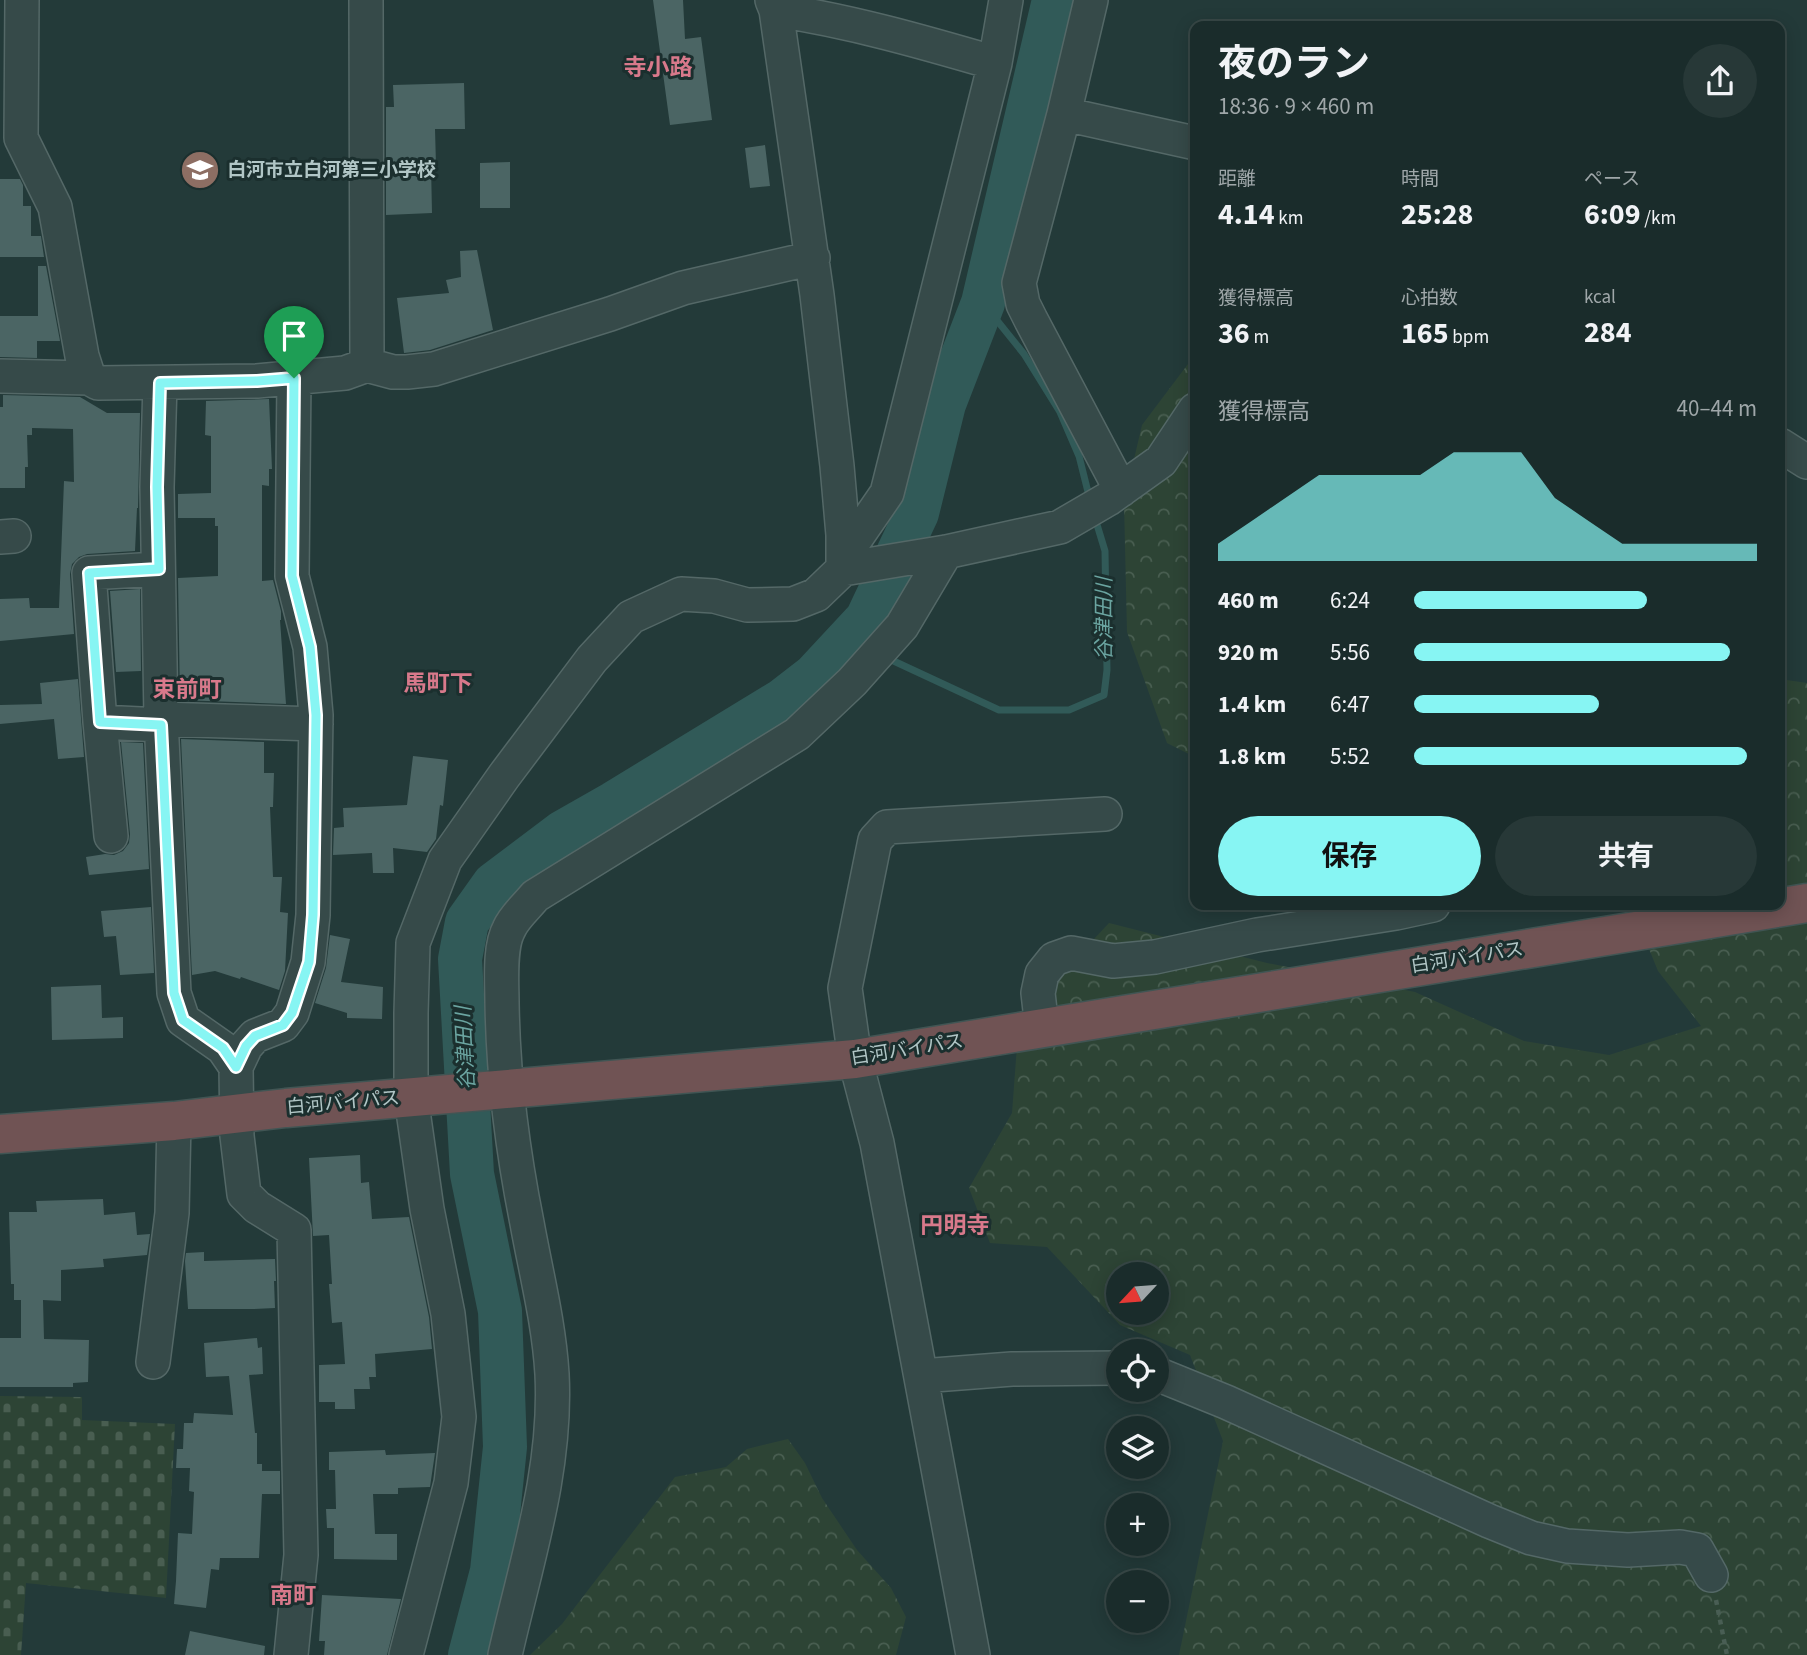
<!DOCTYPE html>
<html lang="ja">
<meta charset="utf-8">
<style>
body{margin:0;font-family:"Source Sans 3","Noto Sans JP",sans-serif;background:#273837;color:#f1f3f6;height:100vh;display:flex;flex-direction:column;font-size:26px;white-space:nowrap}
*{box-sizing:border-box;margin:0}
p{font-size:23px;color:#9fa7a9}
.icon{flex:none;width:38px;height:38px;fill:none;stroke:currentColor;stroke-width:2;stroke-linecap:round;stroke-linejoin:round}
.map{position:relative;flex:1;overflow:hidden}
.drawer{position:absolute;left:1190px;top:21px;width:595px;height:889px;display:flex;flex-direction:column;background:#1a2c2b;border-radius:14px;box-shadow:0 4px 18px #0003,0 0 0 2px #384847}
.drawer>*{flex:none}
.needle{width:46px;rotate:244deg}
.controls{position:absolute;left:1106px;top:1262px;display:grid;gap:14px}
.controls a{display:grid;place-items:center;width:63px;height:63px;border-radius:50%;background:#1a2c2b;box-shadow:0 4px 18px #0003,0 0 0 2px #384847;font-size:35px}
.pin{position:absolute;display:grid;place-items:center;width:60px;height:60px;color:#fff;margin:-72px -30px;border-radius:50% 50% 50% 0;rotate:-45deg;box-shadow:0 0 7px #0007}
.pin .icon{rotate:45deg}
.round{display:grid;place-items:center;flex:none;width:74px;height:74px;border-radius:37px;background:#273837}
.head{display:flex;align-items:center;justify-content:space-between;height:119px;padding:0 28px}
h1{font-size:38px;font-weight:700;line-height:52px}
.metrics{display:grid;grid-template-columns:repeat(3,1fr);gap:10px;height:119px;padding:7px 28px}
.metrics div{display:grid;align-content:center}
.metrics b{font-size:30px;font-weight:700}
.metrics small{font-size:19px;font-weight:400}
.metrics p{font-size:19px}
.chart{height:196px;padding:14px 28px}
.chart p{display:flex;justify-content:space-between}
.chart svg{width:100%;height:126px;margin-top:7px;fill:#87f5f3;opacity:.7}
.action{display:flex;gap:14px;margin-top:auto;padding:14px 28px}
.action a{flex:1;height:80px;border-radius:42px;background:#87f5f3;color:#111;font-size:28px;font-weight:700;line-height:80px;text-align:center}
.action a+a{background:#273837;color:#f1f3f6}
ul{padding:0 28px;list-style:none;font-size:23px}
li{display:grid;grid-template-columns:112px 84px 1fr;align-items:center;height:52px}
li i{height:18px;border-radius:9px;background:#87f5f3}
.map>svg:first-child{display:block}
.forest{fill:url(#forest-crowns);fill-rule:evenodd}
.cemetery{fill:url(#cemetery-stones)}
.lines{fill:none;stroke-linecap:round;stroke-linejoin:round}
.stream{stroke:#315a58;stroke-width:7}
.river{stroke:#315a58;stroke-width:44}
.building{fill:#4b6564}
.minor-casing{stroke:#546867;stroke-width:36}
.highway-casing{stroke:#415554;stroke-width:41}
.path{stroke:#495e54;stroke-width:4.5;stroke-dasharray:5 5;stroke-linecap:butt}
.minor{stroke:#364a49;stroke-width:33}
.highway{stroke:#705354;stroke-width:38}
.route-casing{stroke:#fff;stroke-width:14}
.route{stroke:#87f5f3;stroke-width:9}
.labels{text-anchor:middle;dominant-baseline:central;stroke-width:6;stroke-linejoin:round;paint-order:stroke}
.poi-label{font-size:19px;font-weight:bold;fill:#b1c6c6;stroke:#1b2f2e;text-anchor:start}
.street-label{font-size:19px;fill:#b1c6c6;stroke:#1b2f2e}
.water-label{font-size:21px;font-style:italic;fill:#6ba5a1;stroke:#1b2f2e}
.quarter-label{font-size:23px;font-weight:bold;fill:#d8798b;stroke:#1b2f2e}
</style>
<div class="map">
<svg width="1807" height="1655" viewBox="0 0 1807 1655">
<defs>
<pattern id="forest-crowns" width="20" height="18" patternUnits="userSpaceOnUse" patternTransform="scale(1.75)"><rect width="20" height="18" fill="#2d4435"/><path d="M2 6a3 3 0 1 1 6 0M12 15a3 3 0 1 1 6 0" fill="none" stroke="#495e51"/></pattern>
<pattern id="cemetery-stones" width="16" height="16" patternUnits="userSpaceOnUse" patternTransform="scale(1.75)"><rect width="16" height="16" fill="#2d4435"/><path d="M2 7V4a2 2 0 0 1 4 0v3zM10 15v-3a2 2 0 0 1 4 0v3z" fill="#495e51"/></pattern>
</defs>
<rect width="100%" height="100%" fill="#233a39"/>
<path class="forest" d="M 1195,361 L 1195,757 L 1167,743 L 1127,632 L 1124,502 L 1142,425 L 1188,364 Z
M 1780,679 L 1807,683 L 1807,1655 L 1179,1655 L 1223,1441 L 1190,1355 L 1120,1325 L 1047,1247 L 990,1243 L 969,1188 L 1012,1113 L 1019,1019 L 1109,923 L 1267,963 L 1415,992 L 1524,1041 L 1609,1055 L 1701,1026 L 1658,971 L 1638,922 L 1625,905 L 1780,905 ZM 1118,1274 L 1157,1274 L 1157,1312 L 1118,1312 Z
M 788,1439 L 805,1463 L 822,1498 L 857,1550 L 891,1588 L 906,1617 L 896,1655 L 530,1655 L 562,1624 L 675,1477 L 726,1467 L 747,1449 Z"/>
<path class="cemetery" d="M 0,1396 L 82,1397 L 82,1420 L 175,1424 L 166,1598 L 26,1583 L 21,1655 L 0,1655 Z"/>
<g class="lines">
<path class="stream" d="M 983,303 L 1024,354 L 1060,412 L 1079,456 L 1090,500
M 854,634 L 873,648
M 885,657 L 999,710 L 1069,710 L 1104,695 L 1107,670 L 1105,551 L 1095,518"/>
<path class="river" d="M 470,1655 L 492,1571 L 505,1447 L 500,1311 L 472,1174 L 460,959 L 467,922 L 494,884 L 563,832 L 614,803 L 783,700 L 814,676 L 867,619 L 917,513 L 944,404 L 983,303 L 1054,0"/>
</g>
<path class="building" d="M 653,0 L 683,0 L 685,39 L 701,37 L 712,120 L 670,125 Z
M 464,83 L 465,129 L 435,129 L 436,165 L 431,165 L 432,213 L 386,215 L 386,107 L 394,107 L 393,85 Z
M 765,145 L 770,186 L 750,188 L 745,148 Z
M 510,162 L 510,208 L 480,208 L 480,163 Z
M 0,179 L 20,179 L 23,185 L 23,206 L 31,206 L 31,236 L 41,236 L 44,257 L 0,257 Z
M 477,250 L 493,330 L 430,350 L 404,353 L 397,298 L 449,293 L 446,280 L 461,277 L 460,251 Z
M 38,266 L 46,266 L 60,341 L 37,341 L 37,358 L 0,357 L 0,316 L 38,316 Z
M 3,395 L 80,397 L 107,413 L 140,413 L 138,508 L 137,508 L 135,551 L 87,554 L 79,557 L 72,564 L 70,574 L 74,634 L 0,641 L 0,599 L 29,598 L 30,608 L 59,608 L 64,481 L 74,482 L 73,429 L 32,428 L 32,435 L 27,435 L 28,467 L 25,467 L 25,488 L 0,488 L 0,407 L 3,407 Z
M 269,399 L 272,469 L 269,469 L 269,486 L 262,485 L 262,581 L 273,580 L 281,611 L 281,620 L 280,620 L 286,704 L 180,700 L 178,578 L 218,576 L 218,526 L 215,526 L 215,518 L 178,518 L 178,494 L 211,493 L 211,436 L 205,435 L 206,401 Z
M 140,589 L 141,671 L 116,672 L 110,591 Z
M 78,679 L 84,757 L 58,759 L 54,719 L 0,724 L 0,705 L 42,704 L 40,683 Z
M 181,739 L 264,742 L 264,773 L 274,773 L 273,807 L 270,807 L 273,877 L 282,877 L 280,912 L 288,913 L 285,971 L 279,990 L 241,977 L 240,979 L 215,971 L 192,975 Z
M 121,742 L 143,743 L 149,869 L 89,875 L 86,857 L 105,854 L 114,855 L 123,851 L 129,843 L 130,834 Z
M 413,756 L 448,760 L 443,806 L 440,805 L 436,839 L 427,852 L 393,848 L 394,873 L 373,873 L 372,853 L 333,855 L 334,828 L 344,827 L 343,808 L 407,805 Z
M 151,907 L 154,973 L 120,975 L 116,936 L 104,937 L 101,911 Z
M 330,935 L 350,939 L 341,982 L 383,987 L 382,1019 L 347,1018 L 347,1013 L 315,1003 L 326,968 Z
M 101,985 L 102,1018 L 123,1017 L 123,1038 L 52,1040 L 51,987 Z
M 360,1155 L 361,1183 L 369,1182 L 372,1219 L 409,1217 L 429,1317 L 432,1349 L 375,1354 L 376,1377 L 369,1377 L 370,1389 L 354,1389 L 355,1409 L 335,1409 L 335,1402 L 319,1402 L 319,1365 L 345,1364 L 342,1322 L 332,1323 L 329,1284 L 332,1284 L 329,1235 L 313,1236 L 309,1158 Z
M 103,1199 L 104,1215 L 135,1212 L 137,1235 L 150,1234 L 147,1255 L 103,1259 L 104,1267 L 61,1270 L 61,1301 L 43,1300 L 44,1339 L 89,1340 L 88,1382 L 73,1383 L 73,1387 L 0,1387 L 0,1338 L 21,1338 L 21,1300 L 14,1300 L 14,1284 L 11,1284 L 9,1212 L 37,1212 L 36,1201 Z
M 204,1252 L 204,1261 L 275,1259 L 276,1281 L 274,1281 L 275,1308 L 254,1309 L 188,1309 L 185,1261 L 186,1253 Z
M 257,1338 L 258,1348 L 262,1347 L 263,1374 L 249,1375 L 255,1433 L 257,1433 L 257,1464 L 262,1464 L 262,1471 L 280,1471 L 280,1494 L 262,1494 L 259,1558 L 220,1558 L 219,1570 L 211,1569 L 206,1608 L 174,1604 L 176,1581 L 178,1533 L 192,1534 L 194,1492 L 189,1491 L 190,1468 L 176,1468 L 177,1449 L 183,1449 L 184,1423 L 193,1423 L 194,1413 L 233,1415 L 229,1376 L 206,1377 L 204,1343 Z
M 385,1450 L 386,1455 L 435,1453 L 430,1487 L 398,1488 L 398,1494 L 373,1494 L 375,1534 L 397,1534 L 397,1560 L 334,1559 L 334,1528 L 327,1528 L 326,1509 L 336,1509 L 335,1470 L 329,1470 L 329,1452 Z
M 322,1595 L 401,1599 L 387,1655 L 324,1655 L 325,1641 L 319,1641 Z
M 190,1631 L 265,1646 L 264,1655 L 185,1655 Z"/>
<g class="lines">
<g class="minor-casing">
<path id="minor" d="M 22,0 L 21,138 L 55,207 L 82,356 L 89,378 L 98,383 L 257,381 L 345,373 L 367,365 L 366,0
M 772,0 L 776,10 L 817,295 L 837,466 L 843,535 L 843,564
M 1091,0 L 1064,114 L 1019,283 L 1023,304 L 1031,320 L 1121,490
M 776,10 C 850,21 923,42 995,63
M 1064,114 L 1195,143
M 367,365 L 393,372 L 407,372 L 434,369 L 610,314 L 683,288 L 813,258
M 0,376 L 89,378
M 160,383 L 157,487 L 161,719 L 174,993 L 183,1020 L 223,1048 L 236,1067 L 246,1046 L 255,1036 L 283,1025 L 292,1013 L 308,962 L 313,915 L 316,715 L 310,647 L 292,576 L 294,378
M 1780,445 L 1807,462
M 0,537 L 14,536
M 843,557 L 887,493 L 995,63 L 1006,0
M 161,719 L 316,724
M 100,722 L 161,725
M 111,836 L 100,722 L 89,573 L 158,569
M 1042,1028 L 1038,993 L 1042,974 L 1054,959 L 1071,953 L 1113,961 L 1155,957 L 1257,935 L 1396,913 L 1433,905
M 236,1067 L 237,1136 L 244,1194 L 257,1207 L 294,1230 L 301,1555 L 291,1655
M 153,1362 L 172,1213 L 174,1121
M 1157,1374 L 1226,1402 L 1489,1521 L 1531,1538 L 1567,1546 L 1628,1550 L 1680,1547 L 1697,1550 L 1711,1575
M 921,1376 L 1012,1369 L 1118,1368
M 406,1655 L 451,1483 L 459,1417 L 448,1314 L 427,1209 L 411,1097 L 411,1013 L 413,943 L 445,860 L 504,776 L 592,659 L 631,617 L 681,594 L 714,596 L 747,605 L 793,604 L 816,595 L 843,569 L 946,552 L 1060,527 L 1108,499 L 1161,461 L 1195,410
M 505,1655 C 526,1562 557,1471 552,1374 C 549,1323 536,1273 527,1223 C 513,1153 503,1073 502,1002 C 502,982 499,947 509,929 C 514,917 527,906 535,896 L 797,734 L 852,682 L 902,626 L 946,552
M 973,1655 L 877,1143 L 855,1059 L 845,988 L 875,840 L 887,827 L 1105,814"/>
</g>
<g class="highway-casing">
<path id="highway" d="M 0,1134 L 174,1121 L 286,1108 L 855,1059 L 1807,903"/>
</g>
<path class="path" d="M 1716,1600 L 1727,1655"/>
<use href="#minor" class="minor"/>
<use href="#highway" class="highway"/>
</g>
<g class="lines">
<g class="route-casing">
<path id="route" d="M 294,378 L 292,576 L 310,647 L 316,715 L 313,915 L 309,962 L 292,1013 L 283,1025 L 255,1036 L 246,1046 L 236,1067 L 223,1048 L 183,1020 L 174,993 L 161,725 L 100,722 L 89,573 L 159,569 L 157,487 L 160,383 L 257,381 Z"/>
</g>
<use href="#route" class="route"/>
</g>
<defs>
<g id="school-disc" transform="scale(2.0125)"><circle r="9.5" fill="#8d6e63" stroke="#1b2f2e"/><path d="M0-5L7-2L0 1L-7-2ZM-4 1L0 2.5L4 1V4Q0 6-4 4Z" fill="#fff"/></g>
</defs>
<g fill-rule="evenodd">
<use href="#school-disc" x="200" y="170"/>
</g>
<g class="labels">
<g class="poi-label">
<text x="227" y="170">白河市立白河第三小学校</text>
</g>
<g class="street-label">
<text transform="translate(1467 958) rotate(-9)">白河バイパス</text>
<text transform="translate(907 1050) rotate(-9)">白河バイパス</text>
<text transform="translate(343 1103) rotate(-5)">白河バイパス</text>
</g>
<g class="water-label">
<text transform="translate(1104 619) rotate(-90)">谷津田川</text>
<text transform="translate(465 1048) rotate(-93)">谷津田川</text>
</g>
<g class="quarter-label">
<text x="658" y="67">寺小路</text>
<text x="438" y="683">馬町下</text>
<text x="187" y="689">束前町</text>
<text x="955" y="1225">円明寺</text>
<text x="293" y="1595">南町</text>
</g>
</g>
</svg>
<div class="controls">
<a><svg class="needle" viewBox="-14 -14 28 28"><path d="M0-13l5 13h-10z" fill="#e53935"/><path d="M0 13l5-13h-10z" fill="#9fa7a9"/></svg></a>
<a><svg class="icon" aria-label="locate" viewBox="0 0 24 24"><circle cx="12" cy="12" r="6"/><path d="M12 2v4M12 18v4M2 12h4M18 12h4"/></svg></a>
<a><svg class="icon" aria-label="layers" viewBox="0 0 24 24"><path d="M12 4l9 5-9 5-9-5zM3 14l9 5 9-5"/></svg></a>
<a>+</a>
<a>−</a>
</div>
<div class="pin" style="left:294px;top:378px;background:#1e9e55"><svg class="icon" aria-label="arrive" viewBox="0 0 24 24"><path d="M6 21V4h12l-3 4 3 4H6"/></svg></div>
<section class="drawer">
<div class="head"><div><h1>夜のラン</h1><p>18:36 · 9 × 460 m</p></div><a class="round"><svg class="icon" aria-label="share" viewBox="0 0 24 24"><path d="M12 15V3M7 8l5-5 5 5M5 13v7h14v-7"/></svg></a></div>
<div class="metrics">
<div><p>距離</p><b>4.14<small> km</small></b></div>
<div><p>時間</p><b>25:28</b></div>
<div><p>ペース</p><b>6:09<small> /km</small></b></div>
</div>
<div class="metrics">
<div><p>獲得標高</p><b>36<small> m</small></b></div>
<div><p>心拍数</p><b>165<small> bpm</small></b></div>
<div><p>kcal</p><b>284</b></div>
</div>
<div class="chart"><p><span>獲得標高</span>40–44 m</p>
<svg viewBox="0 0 160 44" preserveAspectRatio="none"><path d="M0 44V38L10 30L20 22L30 14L40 14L50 14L60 14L70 6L80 6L90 6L100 22L110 30L120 38L130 38L140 38L150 38L160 38V44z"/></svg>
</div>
<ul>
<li><b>460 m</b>6:24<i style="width:68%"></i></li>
<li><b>920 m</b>5:56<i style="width:92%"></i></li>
<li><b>1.4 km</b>6:47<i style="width:54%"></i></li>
<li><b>1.8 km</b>5:52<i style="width:97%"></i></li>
</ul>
<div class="action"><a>保存</a><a>共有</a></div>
</section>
</div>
